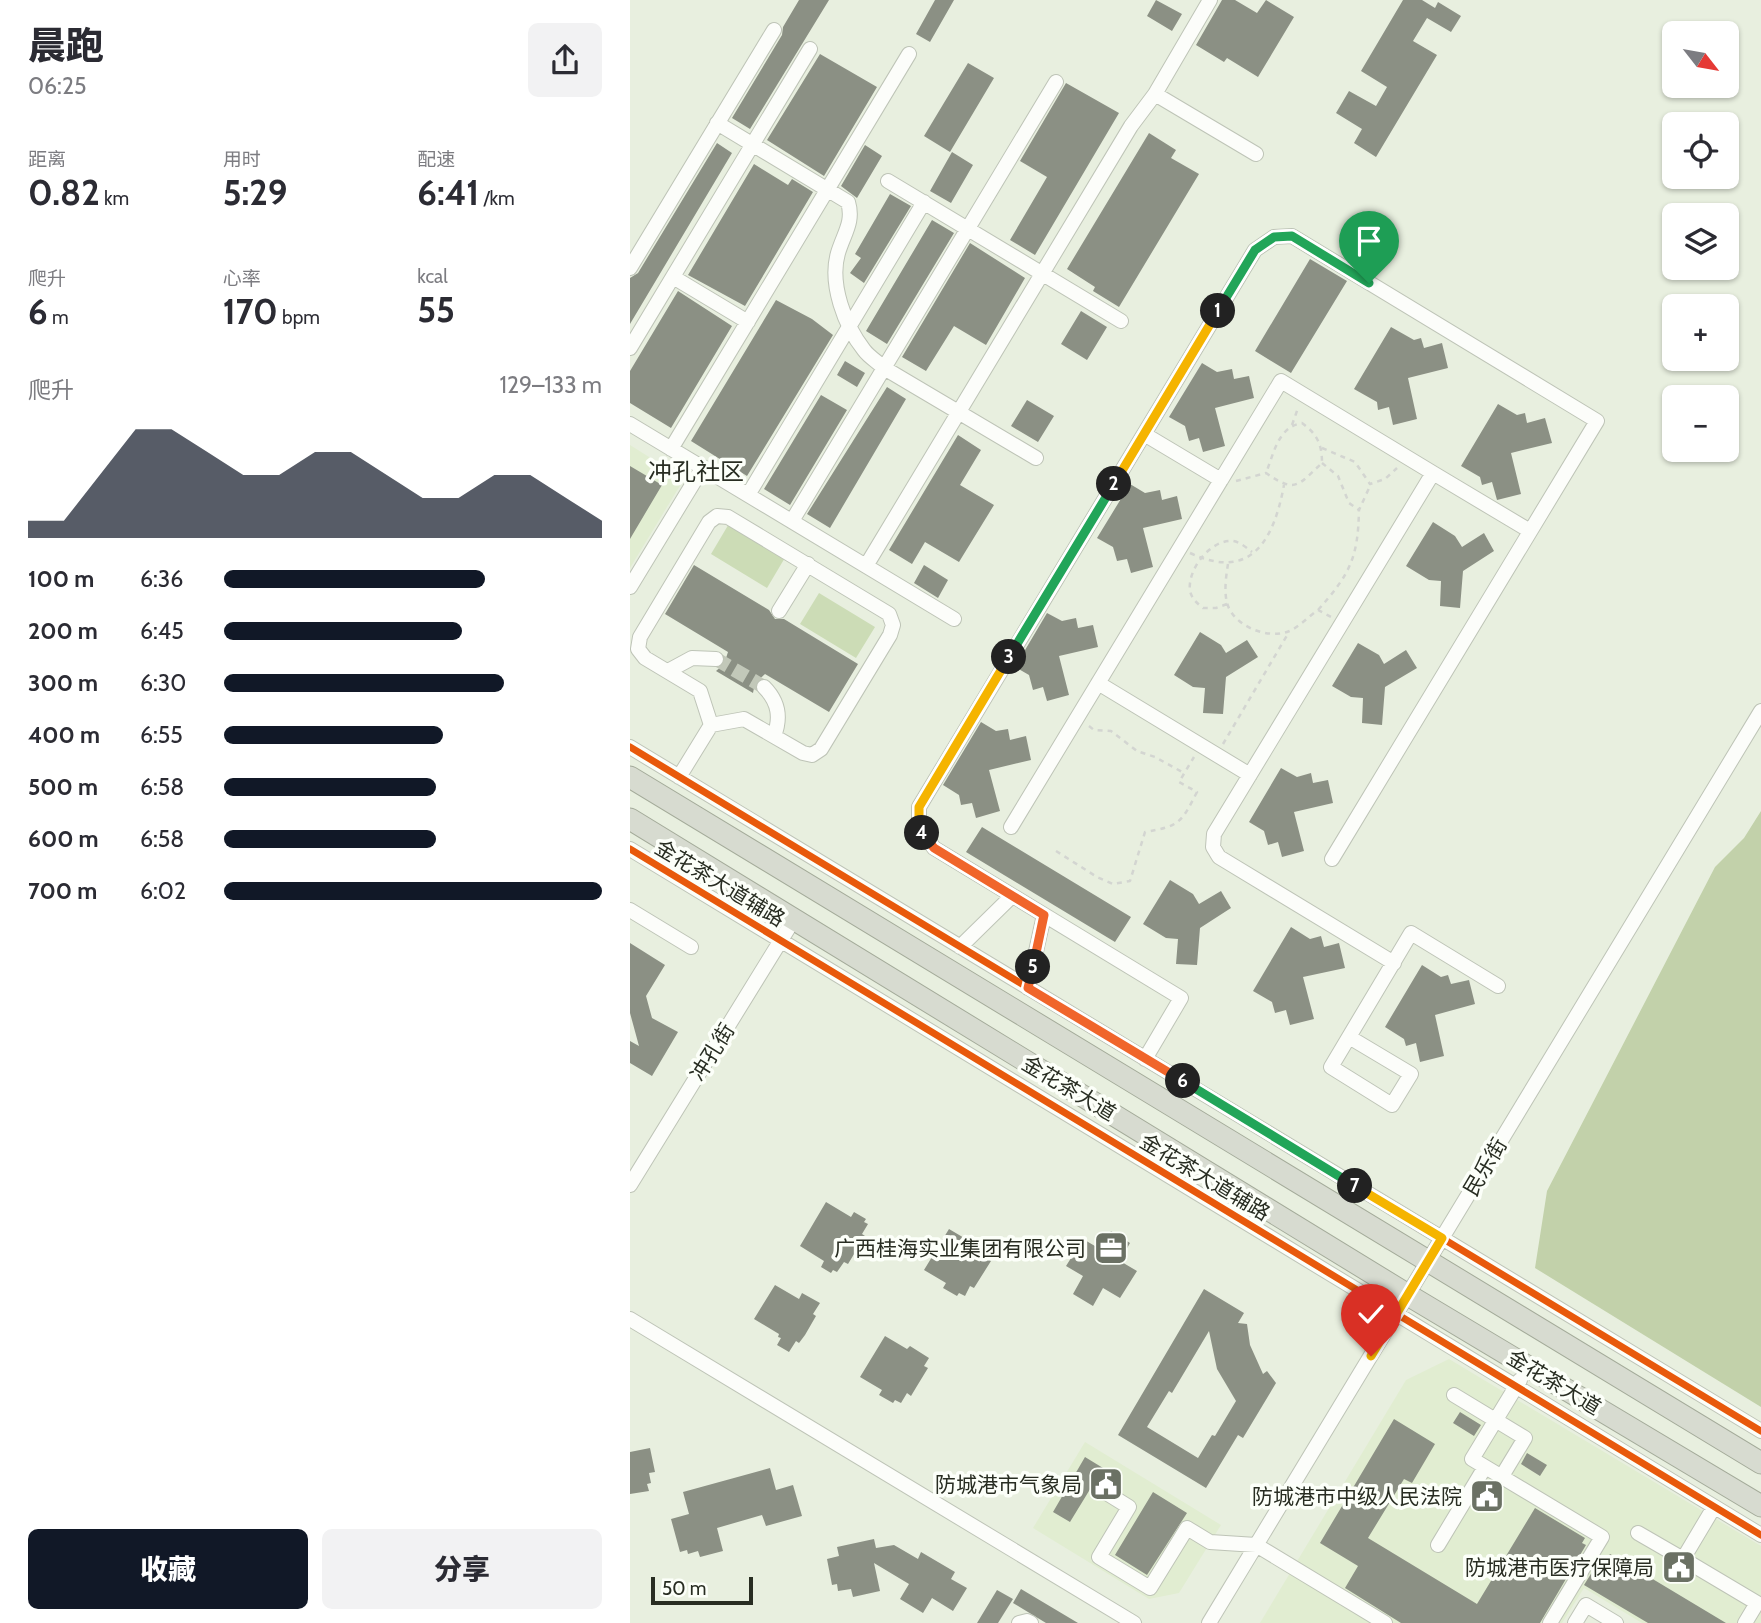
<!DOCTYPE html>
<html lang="zh">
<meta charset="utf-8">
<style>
body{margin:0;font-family:Cabin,"Noto Sans SC",sans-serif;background:#f2f2f3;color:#2b2b33;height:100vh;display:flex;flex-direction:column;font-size:26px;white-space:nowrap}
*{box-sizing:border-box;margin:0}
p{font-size:23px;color:#7c7c81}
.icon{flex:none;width:38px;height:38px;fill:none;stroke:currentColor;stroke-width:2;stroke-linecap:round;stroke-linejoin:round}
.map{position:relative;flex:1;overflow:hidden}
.sheet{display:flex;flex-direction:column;background:#fff;width:630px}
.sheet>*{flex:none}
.needle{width:46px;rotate:121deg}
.buttons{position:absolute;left:1032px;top:21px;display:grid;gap:14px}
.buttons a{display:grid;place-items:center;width:77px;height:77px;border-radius:10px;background:#fff;box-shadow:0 2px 5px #0004;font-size:35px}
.scale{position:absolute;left:21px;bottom:18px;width:102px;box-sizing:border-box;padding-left:7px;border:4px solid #282d22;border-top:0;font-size:19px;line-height:24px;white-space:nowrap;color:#282d22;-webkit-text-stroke:5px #fcfff9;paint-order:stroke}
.pin{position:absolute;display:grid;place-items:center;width:60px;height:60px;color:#fff;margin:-72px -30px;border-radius:50% 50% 50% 0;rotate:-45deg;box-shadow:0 0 7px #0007}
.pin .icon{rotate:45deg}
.km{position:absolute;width:35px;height:35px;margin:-18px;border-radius:50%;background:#222;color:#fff;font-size:19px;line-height:35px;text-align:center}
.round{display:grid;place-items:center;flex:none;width:74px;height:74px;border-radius:10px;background:#f2f2f3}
.overview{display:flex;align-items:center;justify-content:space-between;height:119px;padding:0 28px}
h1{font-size:38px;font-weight:800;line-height:52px}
.metrics{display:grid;grid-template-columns:repeat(3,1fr);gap:10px;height:119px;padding:7px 28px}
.metrics div{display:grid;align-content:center}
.metrics b{font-size:35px;font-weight:800}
.metrics small{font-size:19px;font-weight:400}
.metrics p{font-size:19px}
.chart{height:196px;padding:14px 28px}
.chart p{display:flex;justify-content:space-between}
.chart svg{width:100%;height:126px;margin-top:7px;fill:#111827;opacity:.7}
.primary-button{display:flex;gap:14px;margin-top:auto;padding:14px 28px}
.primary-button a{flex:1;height:80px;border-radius:10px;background:#111827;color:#fff;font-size:28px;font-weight:800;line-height:80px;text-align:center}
.primary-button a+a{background:#f2f2f3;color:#2b2b33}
ul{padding:0 28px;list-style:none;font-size:23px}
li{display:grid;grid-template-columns:112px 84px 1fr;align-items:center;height:52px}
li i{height:18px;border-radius:9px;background:#111827}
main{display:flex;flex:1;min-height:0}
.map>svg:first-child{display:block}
.built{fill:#e1edd1}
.green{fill:#ccdcb6}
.forest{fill:#c2d1aa}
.building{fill:#8b9084;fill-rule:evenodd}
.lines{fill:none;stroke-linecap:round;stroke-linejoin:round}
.minor-tunnel{stroke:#c2c8b9;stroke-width:14;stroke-dasharray:14 7;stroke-linecap:butt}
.minor-casing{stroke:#bec4b7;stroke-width:16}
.highway-casing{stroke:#a4ab9a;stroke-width:23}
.path{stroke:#d3d5d1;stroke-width:2.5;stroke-dasharray:5 5;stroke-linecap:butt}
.minor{stroke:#fcfdfa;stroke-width:14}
.highway{stroke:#d7dbd0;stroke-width:21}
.cycleway-casing{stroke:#fcfff9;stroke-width:11}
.cycleway{stroke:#e8590c;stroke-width:7}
.split-1-casing{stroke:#fff;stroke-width:14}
.split-2-casing{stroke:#fff;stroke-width:14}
.split-3-casing{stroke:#fff;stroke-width:14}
.split-4-casing{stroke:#fff;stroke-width:14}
.split-5-casing{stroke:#fff;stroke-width:14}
.split-6-casing{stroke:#fff;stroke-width:14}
.split-7-casing{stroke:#fff;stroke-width:14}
.split-8-casing{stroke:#fff;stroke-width:14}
.split-1{stroke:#22a559;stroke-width:9}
.split-2{stroke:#f5b400;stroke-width:9}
.split-3{stroke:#22a559;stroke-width:9}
.split-4{stroke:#f5b400;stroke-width:9}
.split-5{stroke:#f0652b;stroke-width:9}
.split-6{stroke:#f0652b;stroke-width:9}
.split-7{stroke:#22a559;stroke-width:9}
.split-8{stroke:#f5b400;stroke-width:9}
.labels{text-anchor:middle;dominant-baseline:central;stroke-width:7;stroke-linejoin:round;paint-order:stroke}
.street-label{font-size:21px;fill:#282d22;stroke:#fcfff9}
.poi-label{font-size:21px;fill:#282d22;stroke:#fcfff9;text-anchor:end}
.quarter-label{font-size:24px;fill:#282d22;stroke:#fcfff9}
</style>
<main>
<section class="sheet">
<div class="overview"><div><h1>晨跑</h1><p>06:25</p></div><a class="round"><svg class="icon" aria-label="share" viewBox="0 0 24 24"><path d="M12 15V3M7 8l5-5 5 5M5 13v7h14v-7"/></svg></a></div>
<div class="metrics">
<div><p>距离</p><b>0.82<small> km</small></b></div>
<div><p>用时</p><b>5:29</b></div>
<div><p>配速</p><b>6:41<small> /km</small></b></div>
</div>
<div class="metrics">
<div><p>爬升</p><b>6<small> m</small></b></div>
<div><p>心率</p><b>170<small> bpm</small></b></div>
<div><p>kcal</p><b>55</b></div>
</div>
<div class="chart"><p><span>爬升</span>129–133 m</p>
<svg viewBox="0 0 160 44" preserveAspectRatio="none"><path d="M0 44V38L10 38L20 22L30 6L40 6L50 14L60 22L70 22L80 14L90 14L100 22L110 30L120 30L130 22L140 22L150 30L160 38V44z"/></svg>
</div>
<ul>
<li><b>100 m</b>6:36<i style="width:69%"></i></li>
<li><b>200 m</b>6:45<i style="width:63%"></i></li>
<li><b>300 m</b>6:30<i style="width:74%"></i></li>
<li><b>400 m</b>6:55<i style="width:58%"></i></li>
<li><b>500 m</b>6:58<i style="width:56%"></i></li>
<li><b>600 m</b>6:58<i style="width:56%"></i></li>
<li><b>700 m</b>6:02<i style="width:100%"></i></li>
</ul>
<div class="primary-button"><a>收藏</a><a>分享</a></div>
</section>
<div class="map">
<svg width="1131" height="1623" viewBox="0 0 1131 1623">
<rect width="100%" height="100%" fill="#e8efdf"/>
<path class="built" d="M 0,445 L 54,479 L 0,568 Z
M 819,1359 L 1131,1546 L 1131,1623 L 1012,1623 L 954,1588 L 932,1623 L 630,1623 L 776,1380 Z
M 455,1442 L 591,1525 L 549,1593 L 519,1599 L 403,1528 Z"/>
<path class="green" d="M 100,522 L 156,556 L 137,588 L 81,554 Z
M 189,593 L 245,627 L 226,658 L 170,624 Z"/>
<path class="forest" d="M 1131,811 L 1131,1407 L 905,1268 L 917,1191 L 1085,867 L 1114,838 Z"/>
<path class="building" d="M 169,0 L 199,0 L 120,129 L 102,118 L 152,35 L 153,27 Z
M 305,0 L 324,0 L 300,42 L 286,34 Z
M 526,0 L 552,14 L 542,31 L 517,16 Z
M 592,0 L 605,0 L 627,13 L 636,0 L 664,17 L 628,77 L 597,58 L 594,62 L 566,45 Z
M 773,0 L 792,0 L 805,8 L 808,2 L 831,16 L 821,32 L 797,18 L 783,41 L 807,55 L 746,157 L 724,143 L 732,129 L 706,113 L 719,91 L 746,106 L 757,87 L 731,71 Z
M 190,54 L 247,87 L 194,176 L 137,140 Z
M 338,63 L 364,78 L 320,152 L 294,136 Z
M 436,83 L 489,113 L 405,255 L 380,240 L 417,177 L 390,161 Z
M 519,133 L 546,150 L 541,158 L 569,174 L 489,307 L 463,291 L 465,287 L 437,269 Z
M 87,143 L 102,153 L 0,324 L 0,278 L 8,273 Z
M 235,145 L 252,156 L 227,198 L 211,186 Z
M 322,152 L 343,165 L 321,203 L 300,191 Z
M 124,164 L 158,185 L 162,179 L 183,192 L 115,306 L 58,275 Z
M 260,194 L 281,206 L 234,283 L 220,273 L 231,258 L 225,254 Z
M 302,220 L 324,233 L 257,344 L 236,331 Z
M 340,243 L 395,278 L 356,345 L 324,326 L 296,371 L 272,357 Z
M 680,259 L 717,281 L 661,373 L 625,351 Z
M 48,291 L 102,326 L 41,428 L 0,403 L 0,371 Z
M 146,300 L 182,319 L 203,335 L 117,476 L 61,441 Z
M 451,311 L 477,327 L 457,360 L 431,344 Z
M 761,327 L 784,340 L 791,338 L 794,348 L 812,343 L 818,368 L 778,378 L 787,419 L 763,425 L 759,407 L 748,410 L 747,402 L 724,389 Z
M 215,361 L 235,373 L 227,387 L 207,375 Z
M 572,363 L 587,372 L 602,369 L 604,379 L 619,376 L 624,398 L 585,408 L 595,446 L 573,452 L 569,438 L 559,441 L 555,426 L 539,417 Z
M 257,387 L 276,399 L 200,528 L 177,514 Z
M 191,395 L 217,410 L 160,505 L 134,489 Z
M 397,400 L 424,416 L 408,442 L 381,426 Z
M 868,404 L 887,415 L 895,413 L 897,423 L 915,418 L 922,443 L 881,453 L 891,494 L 867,500 L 862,482 L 852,485 L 850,477 L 831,466 Z
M 328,435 L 351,450 L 330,485 L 364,505 L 329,562 L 295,542 L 282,564 L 259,550 Z
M 0,466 L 32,485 L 0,539 Z
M 500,484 L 515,493 L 530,490 L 532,500 L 547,496 L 552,519 L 513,528 L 523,567 L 501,573 L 497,559 L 487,561 L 483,547 L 467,538 Z
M 803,522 L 825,536 L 832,547 L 854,533 L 864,551 L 833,571 L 830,608 L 810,606 L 811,581 L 799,580 L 776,566 Z
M 64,565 L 139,610 L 145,619 L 154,619 L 228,664 L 199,712 L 135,674 L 125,683 L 123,693 L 86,671 L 94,664 L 98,652 L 35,614 Z
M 294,565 L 318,580 L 308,598 L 284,583 Z
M 417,613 L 432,621 L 446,618 L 448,628 L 463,625 L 468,647 L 429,656 L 439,695 L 417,701 L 413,687 L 403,690 L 399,675 L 385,667 Z
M 570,632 L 591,645 L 596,653 L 617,640 L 628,657 L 596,677 L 593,714 L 573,713 L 575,688 L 563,687 L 544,675 Z
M 728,643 L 749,655 L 754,664 L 776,650 L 787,668 L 755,687 L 752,725 L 732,723 L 733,698 L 721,697 L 702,686 Z
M 351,722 L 366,731 L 378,729 L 380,740 L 396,736 L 401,760 L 359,770 L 370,811 L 346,818 L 342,803 L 331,805 L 329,795 L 313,785 Z
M 651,768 L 667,777 L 681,773 L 683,783 L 698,780 L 703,803 L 664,812 L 674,851 L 652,857 L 648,842 L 638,845 L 634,831 L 619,822 Z
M 352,827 L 501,917 L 485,942 L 336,852 Z
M 540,880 L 563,894 L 569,904 L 591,891 L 601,908 L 570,928 L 567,965 L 546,964 L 548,939 L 536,938 L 513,924 Z
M 661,927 L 680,939 L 691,936 L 694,947 L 709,943 L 715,968 L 673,977 L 684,1019 L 660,1025 L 656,1010 L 645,1013 L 642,1002 L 623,991 Z
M 0,943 L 35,965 L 16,996 L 22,1018 L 48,1032 L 22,1076 L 0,1063 L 0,1041 L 9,1046 L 0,1013 Z
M 792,965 L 811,977 L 818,975 L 821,984 L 839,980 L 845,1004 L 805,1015 L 814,1056 L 790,1062 L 786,1043 L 776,1046 L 774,1039 L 755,1027 Z
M 196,1202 L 221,1217 L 224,1212 L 236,1219 L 234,1222 L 238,1224 L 232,1234 L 235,1236 L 218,1264 L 214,1262 L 207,1272 L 203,1270 L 201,1273 L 191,1267 L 194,1261 L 170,1246 Z
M 319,1229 L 341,1242 L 343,1238 L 363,1250 L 357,1258 L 361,1261 L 344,1288 L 340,1286 L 335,1296 L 329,1293 L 327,1296 L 313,1288 L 316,1283 L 294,1270 Z
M 481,1231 L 500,1243 L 490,1261 L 507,1271 L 490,1298 L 473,1288 L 463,1306 L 443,1294 L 453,1276 L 436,1266 L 453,1239 L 470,1249 Z
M 145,1285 L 169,1299 L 172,1293 L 190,1303 L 183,1314 L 186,1316 L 175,1335 L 169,1343 L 166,1341 L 159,1352 L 147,1345 L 151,1338 L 148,1337 L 149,1334 L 124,1319 Z
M 574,1289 L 614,1313 L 608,1323 L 617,1324 L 620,1345 L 633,1374 L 637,1371 L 646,1383 L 613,1438 L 608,1435 L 576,1488 L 488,1435 ZM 579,1331 L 587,1369 L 606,1401 L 585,1436 L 582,1435 L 568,1458 L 517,1427 L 539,1391 L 542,1393 Z
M 255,1336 L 277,1349 L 280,1346 L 299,1358 L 294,1366 L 298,1368 L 287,1386 L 281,1396 L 277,1393 L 271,1403 L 265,1400 L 263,1403 L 249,1395 L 252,1390 L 230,1377 Z
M 830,1412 L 851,1425 L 844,1436 L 823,1423 Z
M 764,1419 L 805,1444 L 782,1483 L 774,1479 L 738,1538 L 847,1604 L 905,1508 L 955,1538 L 952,1543 L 956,1545 L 910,1623 L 771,1623 L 715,1588 L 728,1566 L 690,1543 Z
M 20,1448 L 25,1472 L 19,1473 L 21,1483 L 17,1484 L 19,1491 L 0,1494 L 0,1452 Z
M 897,1453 L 917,1465 L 910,1476 L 891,1464 Z
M 455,1457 L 473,1468 L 440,1522 L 423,1512 Z
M 140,1468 L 146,1490 L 163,1485 L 172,1516 L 136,1526 L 132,1515 L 87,1528 L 93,1551 L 70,1557 L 68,1551 L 58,1554 L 57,1550 L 50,1552 L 41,1519 L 59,1514 L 53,1492 Z
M 523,1492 L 557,1513 L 517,1575 L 485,1555 Z
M 244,1539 L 246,1548 L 264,1545 L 288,1559 L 291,1552 L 325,1572 L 321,1579 L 337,1588 L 323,1611 L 302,1598 L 293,1613 L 270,1599 L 279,1584 L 244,1563 L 250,1591 L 223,1597 L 221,1589 L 208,1591 L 207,1584 L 202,1585 L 197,1559 L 209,1556 L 207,1547 Z
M 980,1554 L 1011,1572 L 1096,1623 L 1018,1623 L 954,1585 L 969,1561 L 974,1564 Z
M 391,1589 L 448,1623 L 416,1623 L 383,1603 Z
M 367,1590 L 383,1599 L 368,1623 L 347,1623 Z"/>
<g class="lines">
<path class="minor-tunnel" d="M 86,659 L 134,687"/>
<g class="minor-casing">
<path id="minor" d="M 580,0 L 525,94 L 626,154
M 87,123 L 218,202 C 224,222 214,233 208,253 C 199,284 215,326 234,350 C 239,357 248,362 254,368 L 406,458
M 258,181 L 491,321
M 0,268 L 144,30
M 43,277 L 118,322
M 0,348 L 180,49
M 0,424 L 324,619
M 514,434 L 591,480 L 651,381 L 803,473
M 41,449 L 279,54
M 118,495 L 294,202
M 87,516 L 98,517 L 259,614 L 263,625 L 260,635 L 191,749 L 182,755 L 173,753 L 114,719 L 81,725 L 70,691 L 15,658 L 8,649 L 10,637 L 79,522 Z
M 162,521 L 426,82
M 236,566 L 501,126 L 525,94
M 0,587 L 73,467
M 149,611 L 178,564
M 38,671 L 62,658 L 86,659
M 468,683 L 620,775
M 134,687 C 149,702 151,718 144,736
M 0,747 L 1131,1431
M 49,777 L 81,725
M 381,827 L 591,480
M 0,849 L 1131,1535
M 0,910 L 61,947
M 330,947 L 382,896
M 764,963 L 589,857 L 583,847 L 584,834 L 803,473 L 900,531
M 398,988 L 414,915
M 719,1037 L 781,1074 L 762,1105 L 701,1067 L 781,933 L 868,986
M 515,1059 L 551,998 L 304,848 L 289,828 L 289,807 L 625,250 L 644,237 L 662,236 L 967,421 L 702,859
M 0,1185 L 164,919
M 0,1319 L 504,1623
M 890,1380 L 842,1459 L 972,1537 L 920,1623
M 824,1395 L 895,1438 L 872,1476
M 470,1489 L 499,1507 L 469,1557 L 520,1588 L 557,1528 L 580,1542 L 626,1545 L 755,1623
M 1084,1507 L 1053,1559 L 1127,1603 L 1115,1623
M 1008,1533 L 1053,1559
M 808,1545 L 855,1467
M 389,1623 L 397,1621 L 401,1623
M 579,1623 L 1131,711
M 945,1623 L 956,1605 L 986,1623"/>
</g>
<g class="highway-casing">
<path id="highway" d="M 0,777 L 1131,1463
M 0,819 L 778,1295 L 1131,1506"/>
</g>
<path class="path" d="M 662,425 L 668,408
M 692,448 L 725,462 L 740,484 L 755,479 L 767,468
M 692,463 L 708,476 L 719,503 L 729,510 L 740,486
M 606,481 L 636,473 C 666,494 668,485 692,463 C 692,444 687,434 672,423 C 648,427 644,453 636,473
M 560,553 C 622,582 644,539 654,485
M 598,564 C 596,576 594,591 597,603 C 603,625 635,639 657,632 C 667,629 679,616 688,610 L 701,617
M 597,604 L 586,608 L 573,608 C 567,603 562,599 560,591 C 557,569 581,539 603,541 C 610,542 617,548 622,552
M 688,610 C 720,574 728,558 729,510
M 459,726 L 464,730 L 481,731 L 507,751 L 525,757 L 554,773
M 593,744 L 659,632
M 426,851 L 467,877 L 483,884 L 500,881 L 515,832 C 550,826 551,823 567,792 L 549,782 L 564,757"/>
<use href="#minor" class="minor"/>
<use href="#highway" class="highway"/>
<g class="cycleway-casing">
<path id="cycleway" d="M 0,747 L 1131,1431
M 0,849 L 1131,1535"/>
</g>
<use href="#cycleway" class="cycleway"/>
</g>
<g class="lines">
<g class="split-1-casing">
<path id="split-1" d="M 588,311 L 625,250 L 644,237 L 662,236 L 739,283"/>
</g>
<g class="split-2-casing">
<path id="split-2" d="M 484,484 L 588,311"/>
</g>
<g class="split-3-casing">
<path id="split-3" d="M 379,657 L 484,484"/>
</g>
<g class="split-4-casing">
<path id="split-4" d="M 292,833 L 289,828 L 289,807 L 379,657"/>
</g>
<g class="split-5-casing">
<path id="split-5" d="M 292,833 L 304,848 L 414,915 L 403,967"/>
</g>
<g class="split-6-casing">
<path id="split-6" d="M 403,967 L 398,988 L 553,1081"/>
</g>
<g class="split-7-casing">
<path id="split-7" d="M 553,1081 L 725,1186"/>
</g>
<g class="split-8-casing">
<path id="split-8" d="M 725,1186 L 812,1238 L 741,1356"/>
</g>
<use href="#split-1" class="split-1"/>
<use href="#split-2" class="split-2"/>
<use href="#split-3" class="split-3"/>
<use href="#split-4" class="split-4"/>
<use href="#split-5" class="split-5"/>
<use href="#split-6" class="split-6"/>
<use href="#split-7" class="split-7"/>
<use href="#split-8" class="split-8"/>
</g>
<defs>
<g id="office-square" transform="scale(1.75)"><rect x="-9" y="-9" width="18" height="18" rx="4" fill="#6b7164" stroke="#fcfff9"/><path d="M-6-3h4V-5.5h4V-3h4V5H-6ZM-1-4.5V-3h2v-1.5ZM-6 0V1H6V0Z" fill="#fff"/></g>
<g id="civic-square" transform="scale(1.75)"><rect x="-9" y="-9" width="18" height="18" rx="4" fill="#6b7164" stroke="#fcfff9"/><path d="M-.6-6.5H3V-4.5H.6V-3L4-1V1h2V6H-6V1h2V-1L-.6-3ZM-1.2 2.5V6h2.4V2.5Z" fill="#fff"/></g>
</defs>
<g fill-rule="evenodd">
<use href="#office-square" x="481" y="1248"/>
<use href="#civic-square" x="476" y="1484"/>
<use href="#civic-square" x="857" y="1496"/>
<use href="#civic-square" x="1049" y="1567"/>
</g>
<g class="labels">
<g class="street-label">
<text transform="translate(90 883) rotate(31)">金花茶大道辅路</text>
<text transform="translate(82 1052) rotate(-58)">冲孔街</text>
<text transform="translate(439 1088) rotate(31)">金花茶大道</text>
<text transform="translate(855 1167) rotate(-59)">民乐街</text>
<text transform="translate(575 1177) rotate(31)">金花茶大道辅路</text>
<text transform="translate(924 1382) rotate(31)">金花茶大道</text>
</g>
<g class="poi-label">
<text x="456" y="1248">广西桂海实业集团有限公司</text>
<text x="452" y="1484">防城港市气象局</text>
<text x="832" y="1496">防城港市中级人民法院</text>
<text x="1024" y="1567">防城港市医疗保障局</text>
</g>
<g class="quarter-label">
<text x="66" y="471">冲孔社区</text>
</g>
</g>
</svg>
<div class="buttons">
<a><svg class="needle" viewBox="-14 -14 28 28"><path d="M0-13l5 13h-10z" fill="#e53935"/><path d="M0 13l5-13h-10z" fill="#7c7c81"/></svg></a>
<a><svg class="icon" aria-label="locate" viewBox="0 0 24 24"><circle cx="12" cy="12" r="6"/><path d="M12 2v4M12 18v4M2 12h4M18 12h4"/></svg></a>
<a><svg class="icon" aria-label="layers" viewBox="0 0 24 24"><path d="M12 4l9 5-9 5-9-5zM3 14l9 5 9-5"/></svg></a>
<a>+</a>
<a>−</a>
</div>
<div class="scale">50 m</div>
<div class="pin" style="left:739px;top:283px;background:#1e9e55"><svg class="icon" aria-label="arrive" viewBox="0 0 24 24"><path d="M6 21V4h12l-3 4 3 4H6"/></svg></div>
<div class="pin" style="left:741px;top:1356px;background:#d93025"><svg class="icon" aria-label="check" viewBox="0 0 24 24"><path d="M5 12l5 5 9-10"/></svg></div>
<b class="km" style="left:588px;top:311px">1</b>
<b class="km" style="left:484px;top:484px">2</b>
<b class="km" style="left:379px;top:657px">3</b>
<b class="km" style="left:292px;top:833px">4</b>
<b class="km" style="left:403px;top:967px">5</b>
<b class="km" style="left:553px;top:1081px">6</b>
<b class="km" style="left:725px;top:1186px">7</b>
</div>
</main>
